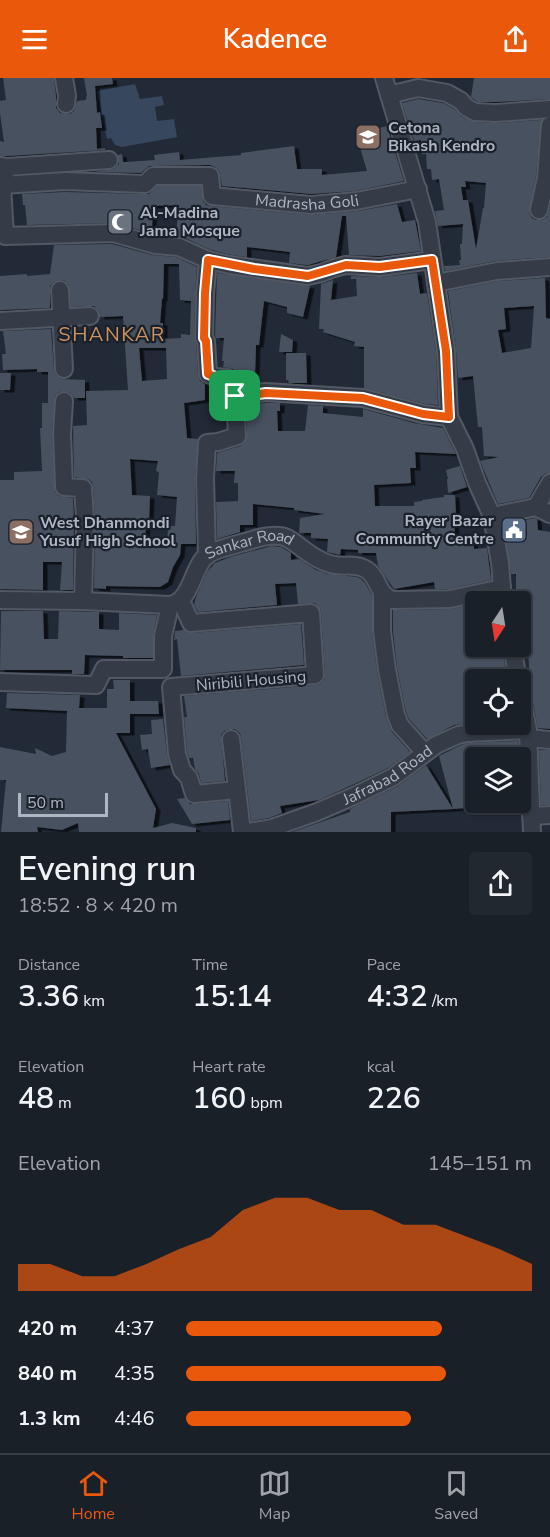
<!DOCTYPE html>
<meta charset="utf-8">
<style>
body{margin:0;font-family:"Nunito Sans",sans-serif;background:#222830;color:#f1f3f6;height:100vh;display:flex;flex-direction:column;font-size:22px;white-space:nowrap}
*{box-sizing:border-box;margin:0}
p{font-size:20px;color:#9fa3a8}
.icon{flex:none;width:33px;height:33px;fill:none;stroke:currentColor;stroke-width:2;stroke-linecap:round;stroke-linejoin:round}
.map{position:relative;height:754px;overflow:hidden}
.sheet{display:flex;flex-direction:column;background:#192028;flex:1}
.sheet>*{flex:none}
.needle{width:39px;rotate:192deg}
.tools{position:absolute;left:465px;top:513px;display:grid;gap:12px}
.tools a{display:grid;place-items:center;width:66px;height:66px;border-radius:6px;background:#192028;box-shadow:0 2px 4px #0004,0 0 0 2px #373e45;font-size:30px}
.scale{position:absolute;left:18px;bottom:15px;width:90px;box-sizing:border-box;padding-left:6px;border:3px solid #afb6c3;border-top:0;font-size:16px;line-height:21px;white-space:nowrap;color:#afb6c3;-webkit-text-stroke:4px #1a212b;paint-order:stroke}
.pin{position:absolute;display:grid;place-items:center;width:51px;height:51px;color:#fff;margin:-26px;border-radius:12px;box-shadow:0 3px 9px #0006}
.round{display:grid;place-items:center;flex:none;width:63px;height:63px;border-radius:6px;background:#222830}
.headline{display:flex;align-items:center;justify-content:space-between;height:102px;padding:0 18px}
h1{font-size:33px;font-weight:600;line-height:45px}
.figures{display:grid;grid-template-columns:repeat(3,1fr);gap:9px;height:102px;padding:6px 18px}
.figures div{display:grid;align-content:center}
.figures b{font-size:30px;font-weight:600}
.figures small{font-size:16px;font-weight:400}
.figures p{font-size:16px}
.chart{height:168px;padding:12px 18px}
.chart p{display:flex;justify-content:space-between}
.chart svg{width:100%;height:108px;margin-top:6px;fill:#ea580c;opacity:.7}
ul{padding:0 18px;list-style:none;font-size:20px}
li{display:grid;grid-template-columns:96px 72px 1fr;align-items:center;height:45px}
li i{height:15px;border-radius:8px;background:#ea580c}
header{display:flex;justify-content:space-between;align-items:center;height:78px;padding:0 18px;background:#ea580c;color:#fff;font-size:27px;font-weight:600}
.menu{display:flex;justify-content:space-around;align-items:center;height:84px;border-top:2px solid #373e45;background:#192028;font-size:16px;color:#9fa3a8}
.menu a{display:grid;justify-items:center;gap:3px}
.menu .selected{color:#ea580c}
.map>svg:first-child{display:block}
.water{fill:#37475e}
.building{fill:#475160;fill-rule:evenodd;filter:url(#shadow)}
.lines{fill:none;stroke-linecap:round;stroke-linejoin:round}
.minor-casing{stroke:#525964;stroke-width:20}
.minor{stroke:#353c47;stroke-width:16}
.route-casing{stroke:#fff;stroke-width:12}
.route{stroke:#ea580c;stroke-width:8}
.labels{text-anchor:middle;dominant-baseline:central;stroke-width:4.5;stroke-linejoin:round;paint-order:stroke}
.poi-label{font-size:16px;font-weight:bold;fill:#afb6c3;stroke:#1a212b;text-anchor:start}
.street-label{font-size:16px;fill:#afb6c3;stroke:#1a212b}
.quarter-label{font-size:20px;letter-spacing:1.5px;fill:#cc9261;stroke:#1a212b}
</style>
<header><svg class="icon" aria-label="menu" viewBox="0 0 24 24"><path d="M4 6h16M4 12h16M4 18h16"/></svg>Kadence<svg class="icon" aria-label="share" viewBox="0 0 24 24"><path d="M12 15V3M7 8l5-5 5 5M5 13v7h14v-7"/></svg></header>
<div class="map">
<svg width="550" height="754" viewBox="0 0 550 754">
<defs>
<filter id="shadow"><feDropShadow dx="4.5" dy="2.5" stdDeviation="0" flood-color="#0009"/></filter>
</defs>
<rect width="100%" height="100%" fill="#212a36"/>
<path class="water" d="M 135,6 L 140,21 L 162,18 L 164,27 L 155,29 L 157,43 L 174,41 L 177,59 L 122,69 L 115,67 L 111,60 L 107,61 L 97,13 Z"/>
<path class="building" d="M 3,0 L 54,0 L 56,18 L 56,30 L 60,35 L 65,36 L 70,36 L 74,33 L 77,23 L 86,22 L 86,19 L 87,18 L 84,0 L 112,0 L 113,6 L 95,8 L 97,35 L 100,34 L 102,50 L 96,50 L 97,71 L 105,70 L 105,72 L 7,78 L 0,78 L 0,63 L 4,64 L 0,35 L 0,23 L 6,22 Z
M 474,0 L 550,0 L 550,21 L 496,24 L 478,24 L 471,19 Z
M 418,21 L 443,25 L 454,31 L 461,38 L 474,44 L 497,45 L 541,42 L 536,98 L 529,135 L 532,140 L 536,142 L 542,142 L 547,139 L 550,131 L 550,179 L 495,183 L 445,193 L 444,188 L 460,187 L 459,182 L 461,182 L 460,166 L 462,166 L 463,146 L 438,148 L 435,133 L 444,132 L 439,101 L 432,102 L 431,91 L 427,91 L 426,76 L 422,76 L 421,62 L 414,63 L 402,25 ZM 465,103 L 486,105 L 484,130 L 483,130 L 476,171 L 468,122 L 463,122 L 461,109 L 466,109 Z
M 387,48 L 404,103 L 355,113 L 311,116 L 222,108 L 219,93 L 215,89 L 210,87 L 153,88 L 149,88 L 141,95 L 94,94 L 114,91 L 119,86 L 119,82 L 118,77 L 122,76 L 123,84 L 126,84 L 155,82 L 154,77 L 179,74 L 180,82 L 241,77 L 241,75 L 294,68 L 297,91 L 322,91 L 322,97 L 367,93 L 356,56 Z
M 157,108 L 201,108 L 203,123 L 206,127 L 211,128 L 310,137 L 358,133 L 397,126 L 402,144 L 415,142 L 421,173 L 380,178 L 349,177 L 346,138 L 342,138 L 336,179 L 308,187 L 289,185 L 290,174 L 247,169 L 247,179 L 232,177 L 211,172 L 183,159 L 157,157 L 116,145 L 27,147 L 25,127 L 23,127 L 22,116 L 65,114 L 145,116 L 149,116 ZM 179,127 L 176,155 L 152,150 L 153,128 Z
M 112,166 L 152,177 L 176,179 L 197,189 L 195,215 L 194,260 L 196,266 L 198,297 L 200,303 L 205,306 L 205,322 L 184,325 L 187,360 L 198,361 L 195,400 L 196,466 L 181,466 L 180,477 L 173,489 L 168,504 L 160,509 L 106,508 L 106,511 L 94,510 L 95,441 L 93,409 L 92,404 L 88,401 L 74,399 L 73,348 L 87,347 L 86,313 L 128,312 L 123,238 L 100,239 L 99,233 L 94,228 L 71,229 L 69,207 L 65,203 L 60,202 L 54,204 L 50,208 L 50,230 L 0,232 L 0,198 L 27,196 L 27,198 L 50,196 L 54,167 ZM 164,186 L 179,186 L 180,222 L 191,223 L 190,257 L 181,256 L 181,260 L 163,261 L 163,245 L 160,245 L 162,221 L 163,221 ZM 139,270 L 166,270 L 167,301 L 142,303 ZM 130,381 L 158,383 L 156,393 L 159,394 L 157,417 L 177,419 L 175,448 L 168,448 L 167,470 L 145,470 L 146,443 L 149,443 L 150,418 L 132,417 Z
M 217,195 L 310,208 L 303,239 L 287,235 L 287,229 L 264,223 L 259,267 L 256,267 L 255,296 L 238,295 L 237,296 L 233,291 L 223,289 L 224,283 L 222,283 L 224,260 L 216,260 L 215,257 Z
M 417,195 L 420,216 L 427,215 L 436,274 L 438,327 L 425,326 L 364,310 L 364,269 L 354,268 L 355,264 L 323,254 L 324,251 L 319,251 L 321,206 L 333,202 L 331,222 L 357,218 L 356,201 L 351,201 L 351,198 L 381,199 Z
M 545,200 L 546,240 L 550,241 L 550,395 L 545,396 L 541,399 L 529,420 L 498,426 L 480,383 L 499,379 L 484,378 L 482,349 L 478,349 L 473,298 L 458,300 L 456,272 L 448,213 L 498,203 ZM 534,228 L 531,270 L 502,275 L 498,252 L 506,251 L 504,230 Z
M 51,251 L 54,292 L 56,297 L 61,301 L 85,302 L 85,320 L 74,320 L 70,315 L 65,313 L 59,314 L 55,318 L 52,354 L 55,414 L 59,418 L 73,420 L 74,441 L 73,512 L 60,512 L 62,484 L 43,484 L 43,512 L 0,511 L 0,402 L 14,402 L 14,394 L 42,393 L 40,350 L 42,350 L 42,325 L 48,325 L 48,294 L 37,294 L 37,291 L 3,292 L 2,276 L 6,276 L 3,253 Z
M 281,256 L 293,262 L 292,274 L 279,274 Z
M 286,275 L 306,275 L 307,305 L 289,305 L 288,302 L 286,302 Z
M 0,295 L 11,295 L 10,312 L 0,312 Z
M 265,325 L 280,325 L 280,333 L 277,333 L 278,353 L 305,353 L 308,327 L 323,328 L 323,335 L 363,339 L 363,331 L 414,345 L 443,350 L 456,376 L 415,374 L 416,390 L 410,390 L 411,405 L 374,407 L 375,428 L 414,428 L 414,424 L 422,423 L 422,422 L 444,419 L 444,417 L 455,417 L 456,437 L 454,437 L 455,458 L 473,457 L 474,471 L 487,470 L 491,502 L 449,511 L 435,511 L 434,504 L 394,511 L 378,488 L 376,475 L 358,475 L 358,472 L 341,471 L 340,477 L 327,474 L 328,461 L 311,460 L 311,455 L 299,455 L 300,440 L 325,436 L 294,432 L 294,430 L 253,426 L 253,447 L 240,447 L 240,454 L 217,461 L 216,424 L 238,423 L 238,405 L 234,405 L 235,393 L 216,393 L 217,375 L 240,368 L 244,365 L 247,357 L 246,327 Z
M 460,388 L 467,409 L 448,415 L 447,401 L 448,401 L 446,392 Z
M 535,440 L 537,441 L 538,452 L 550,454 L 550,651 L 538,650 L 530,611 L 528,606 L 528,599 L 530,599 L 528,575 L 533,575 L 532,544 L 520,545 L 520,518 L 516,518 L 516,496 L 511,496 L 506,460 L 505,446 Z
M 272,468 L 281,469 L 291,475 L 291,482 L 299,481 L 316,492 L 328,496 L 357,499 L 361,501 L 365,505 L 372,517 L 372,554 L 377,593 L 386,639 L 392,654 L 410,674 L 388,690 L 350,708 L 319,722 L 280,728 L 282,735 L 269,740 L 251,743 L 241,660 L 240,655 L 235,651 L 229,651 L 224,653 L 221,657 L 225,703 L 201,705 L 199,696 L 195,691 L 193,680 L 189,680 L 187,674 L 184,639 L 187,639 L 184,618 L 316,607 L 320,606 L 324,602 L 325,596 L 321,534 L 319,529 L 315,525 L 298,526 L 296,505 L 275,506 L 277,527 L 198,534 L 194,527 L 196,519 L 207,494 L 215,485 L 233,478 Z
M 476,526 L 476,568 L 502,568 L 507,602 L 476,602 L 476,644 L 454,647 L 427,661 L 409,641 L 406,634 L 397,590 L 393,552 L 393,532 L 450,531 Z
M 1,533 L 43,533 L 44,561 L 58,561 L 59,533 L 99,534 L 99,551 L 119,552 L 119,535 L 157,537 L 153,558 L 153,580 L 123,580 L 123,578 L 85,577 L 84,596 L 72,596 L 72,592 L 0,592 Z
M 301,546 L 304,587 L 181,598 L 177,561 L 174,562 L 175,553 L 184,552 L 186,554 L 192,555 Z
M 113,602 L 130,602 L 130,623 L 158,623 L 159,636 L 130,636 L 130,655 L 116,655 L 156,731 L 153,750 L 172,745 L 196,750 L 196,754 L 79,754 L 78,745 L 62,752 L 37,749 L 38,754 L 1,754 L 6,702 L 0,702 L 0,669 L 36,676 L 35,670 L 52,678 L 66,674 L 67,633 L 6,630 L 7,615 L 80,617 L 79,630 L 107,630 L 107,611 L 114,611 Z
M 163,641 L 167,677 L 170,687 L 151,690 L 148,671 L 142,672 L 140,657 L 152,656 L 151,642 Z
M 518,663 L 519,680 L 476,680 L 476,729 L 453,731 L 439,678 L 461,667 L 469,665 Z
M 539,672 L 550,672 L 550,727 L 541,727 Z
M 426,687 L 453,731 L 391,734 L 391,754 L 292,754 L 350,734 L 350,731 L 398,708 Z
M 185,720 L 190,726 L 194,726 L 228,723 L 230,742 L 192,746 L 177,721 Z"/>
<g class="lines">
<g class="minor-casing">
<g id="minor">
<path d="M 64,0 L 67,18 L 66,26"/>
<path d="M 384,0 L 427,144 L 446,273 L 449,339 L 465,371 L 477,405 L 492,438 L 500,485 L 503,524"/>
<path d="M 389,17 L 418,10 L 447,15 L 461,23 L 466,29 L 475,34 L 496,35 L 550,31"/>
<path d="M 0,88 L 7,89 L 2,107 L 5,158 L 113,155 L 155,167 L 179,169 L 208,182 L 230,187 L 308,198 L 321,195 L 334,190 L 346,187 L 380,189 L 432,182"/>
<path d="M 7,89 L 109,82"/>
<path id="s1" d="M 2,107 L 65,103 L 145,106 L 153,98 L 210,98 L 212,118 L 311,127 L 356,123 L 418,111"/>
<path d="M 539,132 L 546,100 L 550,47"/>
<path d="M 208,182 L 205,215 L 204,260 L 206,263 L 208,296 L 216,299 L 227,300 L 235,318"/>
<path d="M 436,205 L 497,193 L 550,189"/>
<path d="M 60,212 L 64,291"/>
<path d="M 0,243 L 90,238"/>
<path d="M 64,323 L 62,355 L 64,409 L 83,410 L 85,441 L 83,523"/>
<path d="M 536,429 L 550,405"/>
<path d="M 492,438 L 536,429 L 550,436"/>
<path d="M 207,478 L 205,400 L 207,365 L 218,364 L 237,358 L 235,318 L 265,314 L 363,320 L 423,336 L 449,339"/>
<path d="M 382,516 L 382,553 L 387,592 L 396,637 L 400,647 L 425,675"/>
<path id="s2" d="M 0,522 L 83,523 L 170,527 C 192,523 192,489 207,477 C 217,470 243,465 255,461 C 264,458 279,456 287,460 C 291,462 295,465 299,468 C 309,476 322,485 335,487 C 345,489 357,485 367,492 C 379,500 378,518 393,522 L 450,521 L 502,510"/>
<path d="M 181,523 L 191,545 L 311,535 L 315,597 L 171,609 L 177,676 L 182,692 L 189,700 L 194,716 L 237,712"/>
<path d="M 512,568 L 518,602"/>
<path d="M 0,604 L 96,607 L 104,591 L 163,591 L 163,558 L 170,527"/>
<path d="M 520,613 L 528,652 L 532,754"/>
<path d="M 528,660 L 550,662"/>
<path d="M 231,661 L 242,754"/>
<path d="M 531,738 L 550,737"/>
<path id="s3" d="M 248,754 L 272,750 L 317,734 L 354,718 L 393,699 L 436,667 L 458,657 L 468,655 L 528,652"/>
</g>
</g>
<use href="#minor" class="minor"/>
</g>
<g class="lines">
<g class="route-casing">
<path id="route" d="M 208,182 L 254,191 L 308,198 L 346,187 L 380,189 L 432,182 L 446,273 L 449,339 L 423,336 L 363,320 L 266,315 L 246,318 L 235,318 L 227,300 L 216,299 L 208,296 L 206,263 L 204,260 L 205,215 Z"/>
</g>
<use href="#route" class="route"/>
</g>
<defs>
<g id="school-square" transform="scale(1.35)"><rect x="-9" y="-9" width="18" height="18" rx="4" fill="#8d6e63" stroke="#1a212b"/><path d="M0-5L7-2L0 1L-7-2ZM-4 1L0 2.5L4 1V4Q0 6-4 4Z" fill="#fff"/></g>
<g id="mosque-square" transform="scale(1.35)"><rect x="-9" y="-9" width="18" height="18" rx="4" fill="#6b7280" stroke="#1a212b"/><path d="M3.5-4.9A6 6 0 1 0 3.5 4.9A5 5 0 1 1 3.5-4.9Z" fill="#fff"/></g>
<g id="civic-square" transform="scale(1.35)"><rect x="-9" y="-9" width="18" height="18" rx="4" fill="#5c6f8a" stroke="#1a212b"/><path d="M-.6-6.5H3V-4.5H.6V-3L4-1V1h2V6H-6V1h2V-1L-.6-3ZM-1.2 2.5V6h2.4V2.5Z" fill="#fff"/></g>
</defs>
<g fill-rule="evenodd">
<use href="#school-square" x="368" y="59"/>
<use href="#mosque-square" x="120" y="144"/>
<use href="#civic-square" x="514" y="452"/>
<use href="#school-square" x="21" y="454"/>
</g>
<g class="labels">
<g class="poi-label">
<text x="388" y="50">Cetona<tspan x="388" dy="18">Bikash Kendro</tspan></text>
<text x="140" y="135">Al-Madina<tspan x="140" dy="18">Jama Mosque</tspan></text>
<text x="494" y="443" text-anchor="end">Rayer Bazar<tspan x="494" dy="18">Community Centre</tspan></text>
<text x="40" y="445">West Dhanmondi<tspan x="40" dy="18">Yusuf High School</tspan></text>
</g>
<g class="street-label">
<text stroke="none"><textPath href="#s1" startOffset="327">Madrasha Goli</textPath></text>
<text stroke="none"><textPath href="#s2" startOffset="279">Sankar Road</textPath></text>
<text transform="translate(251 603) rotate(-5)">Niribili Housing</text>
<text stroke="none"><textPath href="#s3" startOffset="152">Jafrabad Road</textPath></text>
</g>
<g class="quarter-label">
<text x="112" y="256">SHANKAR</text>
</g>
</g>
</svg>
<div class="tools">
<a><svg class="needle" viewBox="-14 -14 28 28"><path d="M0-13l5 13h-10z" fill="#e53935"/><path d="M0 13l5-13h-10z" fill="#9fa3a8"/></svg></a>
<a><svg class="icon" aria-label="locate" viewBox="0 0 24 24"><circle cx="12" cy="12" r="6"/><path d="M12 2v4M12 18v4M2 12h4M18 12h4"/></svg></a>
<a><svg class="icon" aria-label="layers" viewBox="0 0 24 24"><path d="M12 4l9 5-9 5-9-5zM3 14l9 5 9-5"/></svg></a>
</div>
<div class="scale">50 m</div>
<div class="pin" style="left:235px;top:318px;background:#1e9e55"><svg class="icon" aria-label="arrive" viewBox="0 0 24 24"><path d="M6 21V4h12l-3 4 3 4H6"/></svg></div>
</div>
<section class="sheet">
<div class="headline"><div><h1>Evening run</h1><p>18:52 · 8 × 420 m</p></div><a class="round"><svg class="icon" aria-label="share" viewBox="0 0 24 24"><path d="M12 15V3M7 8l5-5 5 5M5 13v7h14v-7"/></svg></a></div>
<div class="figures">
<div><p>Distance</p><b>3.36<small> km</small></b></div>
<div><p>Time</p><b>15:14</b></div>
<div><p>Pace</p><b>4:32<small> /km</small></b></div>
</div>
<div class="figures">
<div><p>Elevation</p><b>48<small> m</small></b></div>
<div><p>Heart rate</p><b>160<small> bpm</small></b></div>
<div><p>kcal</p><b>226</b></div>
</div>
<div class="chart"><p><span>Elevation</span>145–151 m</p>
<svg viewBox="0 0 160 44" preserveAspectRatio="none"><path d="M0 44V33L10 33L20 38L30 38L40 33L50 27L60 22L70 11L80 6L90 6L100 11L110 11L120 17L130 17L140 22L150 27L160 33V44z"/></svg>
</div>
<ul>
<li><b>420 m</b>4:37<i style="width:74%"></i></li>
<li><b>840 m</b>4:35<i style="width:75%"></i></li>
<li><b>1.3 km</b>4:46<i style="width:65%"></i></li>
</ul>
</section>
<nav class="menu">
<a class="selected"><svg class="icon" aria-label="home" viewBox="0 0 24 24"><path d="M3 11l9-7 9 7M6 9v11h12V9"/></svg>Home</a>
<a><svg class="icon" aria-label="map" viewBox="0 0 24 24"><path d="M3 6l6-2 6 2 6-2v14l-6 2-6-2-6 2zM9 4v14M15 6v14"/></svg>Map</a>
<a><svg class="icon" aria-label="saved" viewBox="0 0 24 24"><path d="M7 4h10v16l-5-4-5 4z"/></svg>Saved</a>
</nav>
